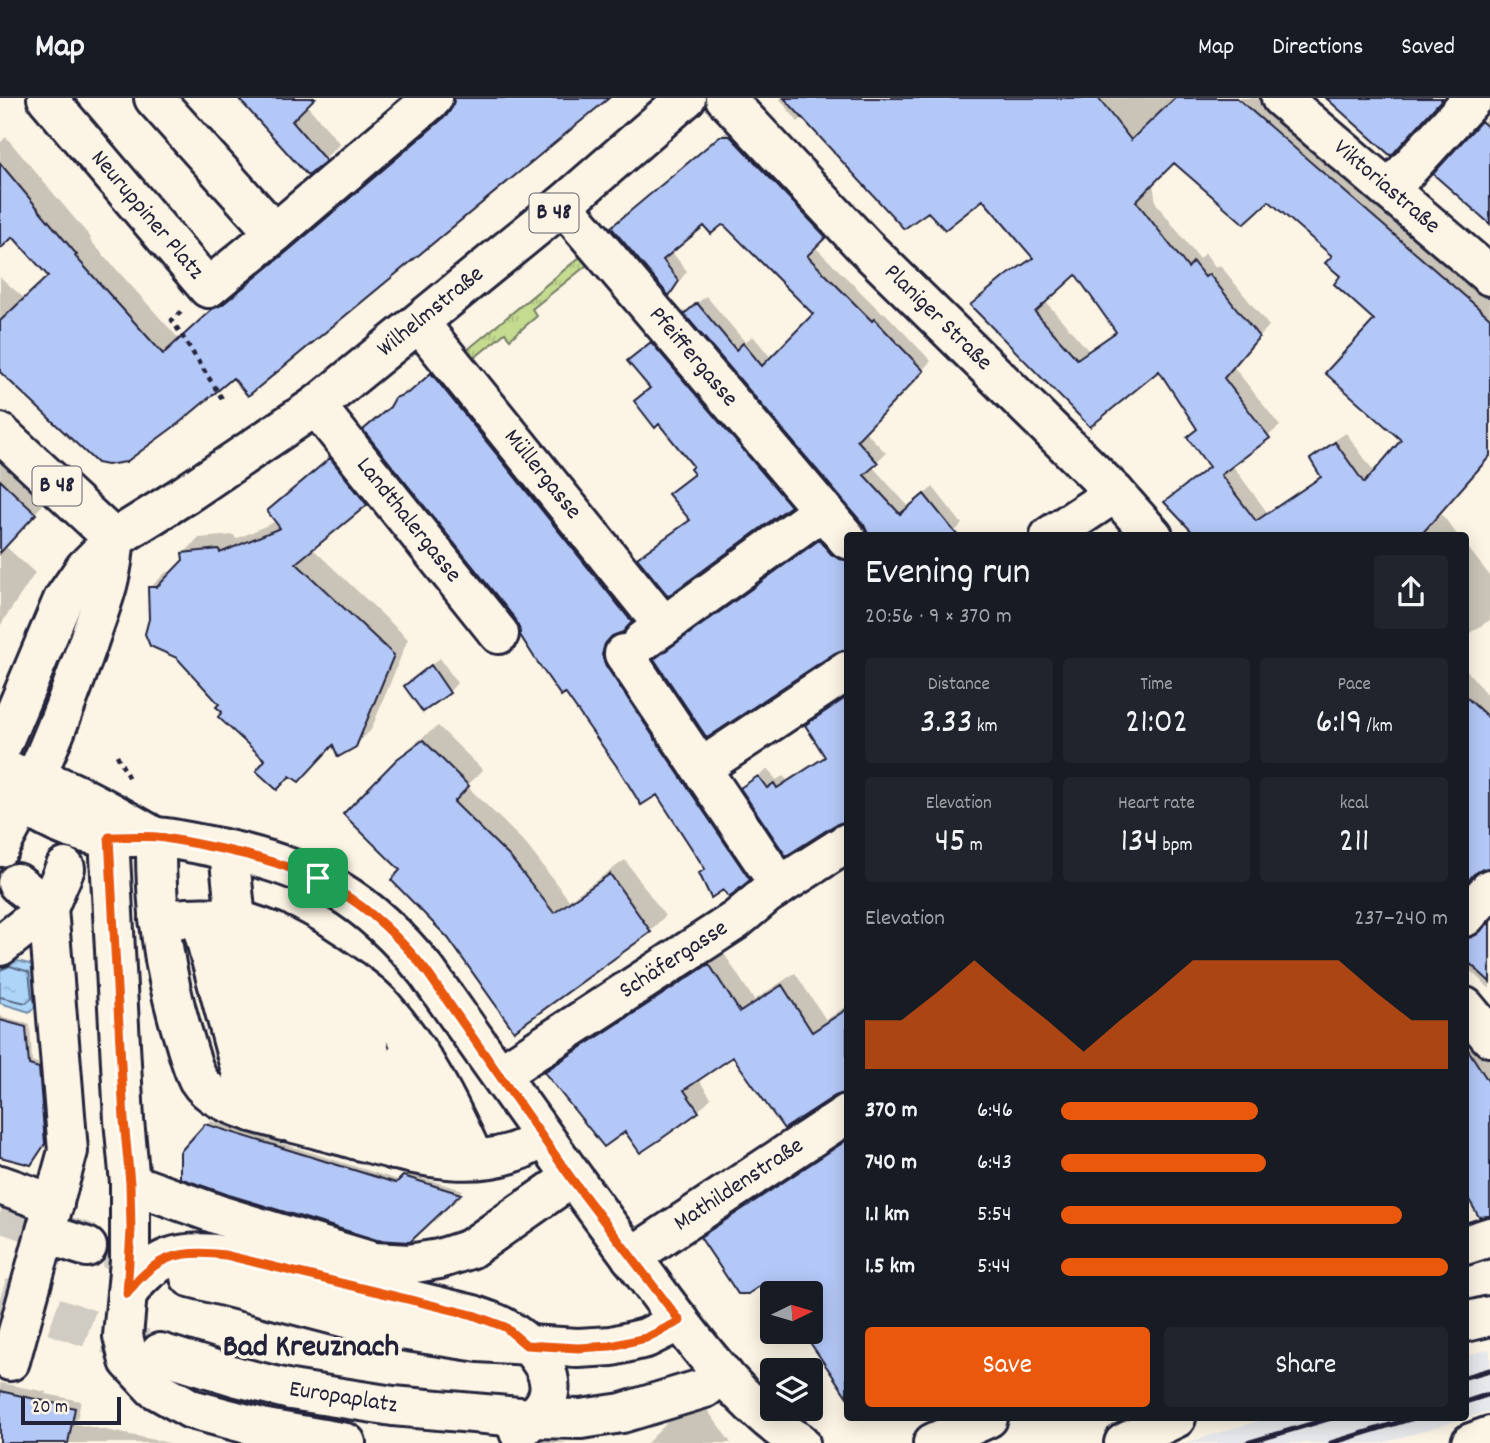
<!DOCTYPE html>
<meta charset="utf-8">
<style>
body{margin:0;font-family:Dekko,sans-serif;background:#20242c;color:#f1f3f6;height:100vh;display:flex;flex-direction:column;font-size:26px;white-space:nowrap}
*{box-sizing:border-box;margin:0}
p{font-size:23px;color:#9ea1a6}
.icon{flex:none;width:38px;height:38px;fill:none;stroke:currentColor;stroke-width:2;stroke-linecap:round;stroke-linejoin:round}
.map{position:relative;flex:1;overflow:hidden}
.details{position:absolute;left:844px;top:434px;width:625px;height:889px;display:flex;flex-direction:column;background:#171b24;border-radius:7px;box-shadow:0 4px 18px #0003}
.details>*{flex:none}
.needle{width:46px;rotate:85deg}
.tools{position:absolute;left:760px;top:1183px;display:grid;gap:14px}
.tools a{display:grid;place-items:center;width:63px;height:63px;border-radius:7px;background:#171b24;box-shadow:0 4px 18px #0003;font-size:35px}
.scale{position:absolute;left:21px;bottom:18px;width:100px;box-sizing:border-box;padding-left:7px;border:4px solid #22223b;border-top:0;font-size:19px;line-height:24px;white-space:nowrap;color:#22223b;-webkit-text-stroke:5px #fcf5e5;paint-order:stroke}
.pin{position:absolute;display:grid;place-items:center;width:60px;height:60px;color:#fff;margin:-30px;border-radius:14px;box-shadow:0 4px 10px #0006}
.round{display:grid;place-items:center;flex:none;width:74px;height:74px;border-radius:7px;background:#20242c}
.summary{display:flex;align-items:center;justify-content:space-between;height:119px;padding:0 21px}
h1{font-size:38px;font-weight:600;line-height:52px}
.figures{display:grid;grid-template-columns:repeat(3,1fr);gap:10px;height:119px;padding:7px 21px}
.figures div{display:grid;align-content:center;border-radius:7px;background:#20242c;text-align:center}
.figures b{font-size:35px;font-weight:600}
.figures small{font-size:19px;font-weight:400}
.figures p{font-size:19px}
.chart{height:196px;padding:14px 21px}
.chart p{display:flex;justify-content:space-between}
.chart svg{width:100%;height:126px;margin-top:7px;fill:#ea580c;opacity:.7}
.cta{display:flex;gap:14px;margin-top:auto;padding:14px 21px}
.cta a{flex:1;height:80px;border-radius:7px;background:#ea580c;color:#fff;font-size:28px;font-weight:600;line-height:80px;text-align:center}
.cta a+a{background:#20242c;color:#f1f3f6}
ul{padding:0 21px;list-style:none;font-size:23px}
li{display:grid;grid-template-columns:112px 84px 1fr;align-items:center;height:52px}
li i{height:18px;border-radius:9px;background:#ea580c}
header{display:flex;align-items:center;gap:42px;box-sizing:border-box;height:98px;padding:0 35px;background:#171b24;border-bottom:2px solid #363941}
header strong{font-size:33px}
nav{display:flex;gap:38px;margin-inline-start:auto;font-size:24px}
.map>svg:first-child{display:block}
.built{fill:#e6e8eb}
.grass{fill:url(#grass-tufts);stroke:#747e66;stroke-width:2}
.water{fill:url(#water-ripples);stroke:#758dac;stroke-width:2}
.shadow{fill:#0003;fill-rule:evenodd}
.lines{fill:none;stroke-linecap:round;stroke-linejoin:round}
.shore{stroke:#5a6a87;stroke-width:2}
.building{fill:#b4c8f8;stroke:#22223b;stroke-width:2;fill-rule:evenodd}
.minor-tunnel{stroke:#d0cbc3;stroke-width:38;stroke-dasharray:38 19;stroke-linecap:butt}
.minor-casing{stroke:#22223b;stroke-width:44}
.major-casing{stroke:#22223b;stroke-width:44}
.path{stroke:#22223b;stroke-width:4.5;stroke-dasharray:5 5;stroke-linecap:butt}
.minor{stroke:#fcf5e5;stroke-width:38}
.major{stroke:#fcf5e5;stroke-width:38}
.rail{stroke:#22223b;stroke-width:5}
.route-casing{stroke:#fff;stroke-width:14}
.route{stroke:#ea580c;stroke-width:9}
.labels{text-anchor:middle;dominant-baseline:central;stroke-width:7;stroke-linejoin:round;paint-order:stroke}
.shield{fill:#fcf5e5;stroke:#63616e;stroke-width:2}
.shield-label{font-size:23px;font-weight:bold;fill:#22223b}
.street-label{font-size:24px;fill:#22223b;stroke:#fcf5e5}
.district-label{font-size:32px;font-weight:bold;fill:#22223b;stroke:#fcf5e5}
</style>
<header>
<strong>Map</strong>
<nav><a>Map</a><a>Directions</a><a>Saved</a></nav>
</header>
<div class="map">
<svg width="1490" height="1345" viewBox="0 0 1490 1345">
<defs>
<pattern id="grass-tufts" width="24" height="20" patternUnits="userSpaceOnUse" patternTransform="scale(1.75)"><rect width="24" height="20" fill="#c5db90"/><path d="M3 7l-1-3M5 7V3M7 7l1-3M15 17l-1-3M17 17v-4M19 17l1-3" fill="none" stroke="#a9bc7d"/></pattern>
<pattern id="water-ripples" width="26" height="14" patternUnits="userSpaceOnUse" patternTransform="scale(1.75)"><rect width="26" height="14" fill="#add5f8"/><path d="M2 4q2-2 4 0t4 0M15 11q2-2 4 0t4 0" fill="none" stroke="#95b7d6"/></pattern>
</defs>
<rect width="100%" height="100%" fill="#fcf5e5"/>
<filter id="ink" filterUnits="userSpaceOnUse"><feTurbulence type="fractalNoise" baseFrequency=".0143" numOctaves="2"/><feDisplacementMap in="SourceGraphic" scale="14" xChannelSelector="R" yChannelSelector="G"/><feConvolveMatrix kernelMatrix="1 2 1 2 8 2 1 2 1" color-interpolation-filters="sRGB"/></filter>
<g filter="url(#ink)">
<path class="built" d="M 1490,1251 L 1490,1313 L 1382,1345 L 1185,1345 L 1268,1320 L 1465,1320 L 1465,1258 Z"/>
<path class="grass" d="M 580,159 L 587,167 L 532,211 L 537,218 L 510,241 L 505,235 L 474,260 L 467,252 Z"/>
<path class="water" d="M 6,860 L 37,868 L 39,904 L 30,914 L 0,905 L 0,868 Z"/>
<path class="shadow" d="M 257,0 L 313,0 L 306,6 L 340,46 L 309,75 Z
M 456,0 L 606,0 L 234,277 L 0,272 L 0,179 L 25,201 L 50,178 L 13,136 L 0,148 L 0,45 L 6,39 L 91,140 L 90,142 L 179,241 L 229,196 L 239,192 L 307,136 L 452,12 Z
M 779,0 L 1258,0 L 1490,201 L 1490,357 L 1440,414 L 1458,438 L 1198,438 L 1167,404 L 1211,367 L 1199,330 L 1159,271 L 1090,327 L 982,197 L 1033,158 L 983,100 L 928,112 L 804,19 L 798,24 ZM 1175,63 L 1269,100 L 1334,158 L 1343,178 L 1377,222 L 1404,342 L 1375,375 L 1346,335 L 1322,351 L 1312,362 L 1322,377 L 1267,414 L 1232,367 L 1280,328 L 1233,268 L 1269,228 L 1220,167 L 1216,170 L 1205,155 L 1199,161 L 1156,105 L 1153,85 ZM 1076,175 L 1117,232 L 1088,252 L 1045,203 Z
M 1490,17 L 1490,124 L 1435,76 Z
M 731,30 L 833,129 L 814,148 L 882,215 L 884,214 L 931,263 L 864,332 L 886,355 L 872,368 L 909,409 L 933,389 L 962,426 L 953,435 L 865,426 L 695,207 L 706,198 L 745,244 L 753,238 L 772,261 L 815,216 L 726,126 L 704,125 L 671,153 L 687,173 L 670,196 L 622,121 Z
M 657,239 L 795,402 L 790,407 L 645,454 L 691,421 L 696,375 L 695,368 L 635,258 Z
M 439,270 L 638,516 L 622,533 L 611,537 L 608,549 L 755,774 L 748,781 L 707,770 L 657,694 L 622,672 L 518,521 L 393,308 L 404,294 L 418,288 Z
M 346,346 L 381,390 L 312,450 L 408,541 L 371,632 L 355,648 L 334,645 L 268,662 L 225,614 L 221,606 L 178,558 L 150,521 L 150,490 L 166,474 L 174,474 L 185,463 L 184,455 L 199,440 L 234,437 L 236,441 L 277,423 L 269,413 Z
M 0,355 L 49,400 L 5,448 L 35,475 L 0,528 Z
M 829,434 L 847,452 L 847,550 L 656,562 L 665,553 Z
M 1465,446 L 1490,478 L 1490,522 L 1465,538 Z
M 440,560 L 457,585 L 449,594 L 406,588 Z
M 1465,570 L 1490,601 L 1490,768 L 1476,773 L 1465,785 Z
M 847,598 L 847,722 L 743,690 L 768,671 L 776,682 L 783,678 L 787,682 L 826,657 L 807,628 L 816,619 Z
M 438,628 L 483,672 L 467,688 L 525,745 L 569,802 L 625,762 L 665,818 L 650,833 L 515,931 L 403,772 L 345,716 L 414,646 Z
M 1490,841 L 1490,891 L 1465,868 Z
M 723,854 L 754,902 L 795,875 L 826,922 L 847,908 L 847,993 L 733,957 L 698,981 L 711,1000 L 698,1013 L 625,1031 L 546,974 L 559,961 Z
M 0,918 L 30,926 L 32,963 L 42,967 L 48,1040 L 34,1061 L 0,1057 Z
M 1480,937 L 1490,953 L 1490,1105 L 1476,1110 L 1465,1092 L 1465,945 Z
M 211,1023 L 401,1083 L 408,1076 L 463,1092 L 410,1142 L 182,1055 Z
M 847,1039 L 847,1296 L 805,1235 L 801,1238 L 798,1234 L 810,1234 L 810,1195 L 772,1195 L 764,1183 L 742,1198 L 702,1140 L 715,1127 Z
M 0,1285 L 47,1294 L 46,1296 L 81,1303 L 76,1326 L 170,1345 L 0,1345 Z
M 703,1306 L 731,1345 L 647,1345 L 670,1322 L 682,1320 Z
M 548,1340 L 567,1345 L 524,1345 Z"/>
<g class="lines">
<path class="shore" d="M 0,872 L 10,868 L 29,874 L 32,900 L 26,905 L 0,899"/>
</g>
<path class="building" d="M 238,0 L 315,0 L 292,23 L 326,63 L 308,78 Z
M 454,0 L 609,0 L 248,298 L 233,280 L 179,325 L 126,364 L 107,367 L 97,365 L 0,274 L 0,223 L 48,178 L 13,139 L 0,151 L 0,65 L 77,157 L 75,158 L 163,256 L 212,211 L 222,207 L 289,152 L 447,17 L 453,8 Z
M 784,0 L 1098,0 L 1131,42 L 1175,0 L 1237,0 L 1490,220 L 1490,358 L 1420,438 L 1196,438 L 1164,404 L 1209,369 L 1187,339 L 1197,331 L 1159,273 L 1090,329 L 970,207 L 1003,180 L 1033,160 L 983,102 L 945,132 L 928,114 L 904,131 ZM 1174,65 L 1244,126 L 1269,103 L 1332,158 L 1325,165 L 1340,178 L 1334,186 L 1374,222 L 1325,275 L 1401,342 L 1364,385 L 1335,344 L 1310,361 L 1321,379 L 1256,423 L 1221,377 L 1270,340 L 1224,280 L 1259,239 L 1209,176 L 1205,179 L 1193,164 L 1188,170 L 1136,103 ZM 1076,177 L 1116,234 L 1077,261 L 1035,214 Z
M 1326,0 L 1443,0 L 1391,58 Z
M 1481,23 L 1490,31 L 1490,126 L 1433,76 Z
M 720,38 L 730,38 L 826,139 L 807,158 L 872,223 L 874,221 L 924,273 L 857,342 L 878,365 L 864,377 L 900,416 L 924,396 L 958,438 L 869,438 L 864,427 L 684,216 L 697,205 L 736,252 L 743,245 L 762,268 L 813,216 L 725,128 L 722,127 L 711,136 L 704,128 L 663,162 L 679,183 L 669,198 L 611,129 Z
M 651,244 L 791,408 L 668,498 L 637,460 L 690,422 L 668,396 L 694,376 L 690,371 L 693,368 L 659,326 L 655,330 L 634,303 L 650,290 L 627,263 Z
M 431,275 L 632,524 L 623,534 L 612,538 L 605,546 L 602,557 L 606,568 L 750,782 L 729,799 L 723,792 L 711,800 L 699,775 L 705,771 L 657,697 L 641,707 L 620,673 L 584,622 L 565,595 L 561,598 L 536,562 L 520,537 L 516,522 L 363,332 L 390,309 L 395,300 L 410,294 Z
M 330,360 L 367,407 L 296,465 L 394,557 L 356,649 L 338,659 L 333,647 L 299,684 L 290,678 L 277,692 L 256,673 L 265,662 L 218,619 L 222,614 L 216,609 L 219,606 L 177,560 L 150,548 L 145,536 L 149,521 L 148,489 L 157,489 L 183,462 L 182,455 L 219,451 L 220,455 L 280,430 L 267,413 Z
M 0,382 L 36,416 L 0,455 Z
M 819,442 L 831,456 L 839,461 L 847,462 L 847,551 L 835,555 L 707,640 L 654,561 Z
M 431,567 L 450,595 L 423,614 L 404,588 Z
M 1465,598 L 1490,621 L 1490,770 L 1483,771 L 1474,776 L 1465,786 Z
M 847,599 L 847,723 L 835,727 L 786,758 L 740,690 L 758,678 L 767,690 L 774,685 L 777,690 L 825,659 L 805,627 Z
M 423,642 L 469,688 L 454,704 L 510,759 L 554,815 L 610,776 L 651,834 L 514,933 L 448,840 L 391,782 L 400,772 L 343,716 L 397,661 Z
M 1490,824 L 1490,884 L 1465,861 L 1465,840 L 1472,839 Z
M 709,866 L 740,914 L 782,887 L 812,934 L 847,911 L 847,994 L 835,998 L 784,1031 L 733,959 L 684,992 L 699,1014 L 661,1041 L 640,1055 L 625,1034 L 604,1049 L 544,974 Z
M 0,922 L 26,929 L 29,967 L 39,970 L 45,1046 L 31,1067 L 0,1059 Z
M 1465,947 L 1490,986 L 1490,1118 L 1479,1119 L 1465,1095 Z
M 205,1026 L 396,1085 L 403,1078 L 461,1096 L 410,1144 L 377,1142 L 229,1097 L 180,1080 L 180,1054 Z
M 847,1042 L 847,1299 L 805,1237 L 800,1240 L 796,1234 L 810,1234 L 810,1195 L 772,1195 L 772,1198 L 763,1186 L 748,1196 L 738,1196 L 700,1139 Z
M 0,1293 L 75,1310 L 68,1345 L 0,1345 Z"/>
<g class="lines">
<path class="minor-tunnel" d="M 0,1115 L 162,1169
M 0,1199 L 153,1253"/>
<g class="minor-casing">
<g id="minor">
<path id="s1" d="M 47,0 L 208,190 L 275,135 L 154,0"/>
<path id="s2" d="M 725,0 L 865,149 L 1115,395 L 1153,438"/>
<path id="s3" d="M 1281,0 L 1490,178"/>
<path d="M 1389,92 L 1473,0"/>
<path id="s4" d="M 563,107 L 847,441"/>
<path d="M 275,135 L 433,0"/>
<path id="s5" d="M 420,226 L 664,528"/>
<path id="s6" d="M 316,308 L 499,536"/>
<path d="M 1050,438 L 1115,395"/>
<path d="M 643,543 L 823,412"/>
<path d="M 624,556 L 780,788"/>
<path d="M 701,670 L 847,573"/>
<path d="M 2,675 C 46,674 109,713 148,735"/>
<path d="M 0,688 C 31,714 66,735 108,739 C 124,740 140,738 156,739 C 178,741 202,747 224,751 C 315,771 368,800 427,874 C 497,973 566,1072 639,1169 C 686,1232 733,1301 800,1345"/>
<path d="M 109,739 L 124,1022 L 130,1085 L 130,1163 L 123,1238 L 129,1263 L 154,1290 L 191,1311 L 266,1331 L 346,1345"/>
<path d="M 156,739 C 155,808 163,874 184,940 C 188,953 192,969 198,981 C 209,999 232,1007 252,1014 C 281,1022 311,1029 340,1037 C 402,1054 485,1082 543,1039"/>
<path d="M 229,753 L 236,822 L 283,1023"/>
<path d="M 1465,819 L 1490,791"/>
<path d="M 200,820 L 252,1014"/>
<path d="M 159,822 C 185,820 213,817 239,823 C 270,830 298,846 325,864 C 345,878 368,892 384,910 C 423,954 450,1008 474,1061"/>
<path d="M 273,834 L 321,1032"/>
<path d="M 0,848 L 48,810 L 65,770"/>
<path d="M 310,854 L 357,1042"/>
<path d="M 352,882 L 394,1052"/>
<path d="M 1465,909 L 1490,939"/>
<path d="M 406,960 L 431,1059"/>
<path id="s7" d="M 500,976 L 736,822 L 767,796 L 847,745"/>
<path d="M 130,1085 L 222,1118 L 373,1164 L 409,1166 L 439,1161 L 470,1151 L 571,1080"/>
<path d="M 0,1087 L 54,1106"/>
<path d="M 46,1136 L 87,1149"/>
<path d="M 1465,1147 L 1490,1139"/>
<path id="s8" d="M 631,1159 L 847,1016"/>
<path d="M 190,1179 L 381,1229 L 479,1244 L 578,1250 L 612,1248 L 646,1240 L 680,1223"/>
<path d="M 127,1196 C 154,1158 180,1151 225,1157 L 473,1217 C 483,1221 494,1224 503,1229 C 525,1240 559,1273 547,1301 C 542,1314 528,1323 519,1334"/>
<path d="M 1465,1224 L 1490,1218"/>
<path id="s9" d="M 160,1255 L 238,1279 L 291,1292 L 393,1308 L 531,1320 L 581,1321 L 622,1315 L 705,1290 L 723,1276"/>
<path d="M 10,1263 L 68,1053 L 48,810 L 17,785"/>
<path d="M 933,1345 L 988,1320"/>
<path d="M 1124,1345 L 1176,1320"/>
<path d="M 1471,1345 L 1490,1338"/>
</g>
</g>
<g class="major-casing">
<g id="major">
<path d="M 0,335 L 114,441"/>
<path id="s10" d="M 0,651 L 63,502 L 85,470 L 114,441 L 186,396 L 316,308 L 563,107 L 686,0"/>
<path d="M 0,749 C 37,684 64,615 88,545 C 99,512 114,477 114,441"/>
</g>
</g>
<path class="path" d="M 181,214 L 172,222 L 223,302
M 117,657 L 129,681"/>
<use href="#minor" class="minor"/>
<use href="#major" class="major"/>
<path class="rail" d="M 1465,1279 L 1490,1272
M 1465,1304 L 1490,1296
M 1247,1345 L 1331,1320
M 1331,1345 L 1413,1320"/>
</g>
</g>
<g class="lines" filter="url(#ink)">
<g class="route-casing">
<path id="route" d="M 109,739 C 125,739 142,738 157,739 C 180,742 203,747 226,752 C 316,771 370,802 427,874 L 571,1080 L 680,1223 L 646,1240 L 611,1248 L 578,1250 L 526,1247 L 505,1229 L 473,1217 L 225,1157 C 180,1151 154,1158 127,1196 L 131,1132 L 130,1085 L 124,1022 Z"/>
</g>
<use href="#route" class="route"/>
</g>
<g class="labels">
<g class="shield">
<rect x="529.5" y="95.5" width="49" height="39" rx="5"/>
<rect x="32.5" y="368.5" width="49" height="39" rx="5"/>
</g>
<g class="shield-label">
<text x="554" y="115">B 48</text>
<text x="57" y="388">B 48</text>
</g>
<g class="street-label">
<text stroke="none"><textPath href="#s3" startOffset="138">Viktoriastraße</textPath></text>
<text stroke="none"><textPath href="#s1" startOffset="154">Neuruppiner Platz</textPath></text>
<text stroke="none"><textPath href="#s10" startOffset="632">Wilhelmstraße</textPath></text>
<text stroke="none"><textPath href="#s2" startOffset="306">Planiger Straße</textPath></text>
<text stroke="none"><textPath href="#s4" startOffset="200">Pfeiffergasse</textPath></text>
<text stroke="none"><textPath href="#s5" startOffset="194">Müllergasse</textPath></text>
<text stroke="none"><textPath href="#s6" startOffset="147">Landthalergasse</textPath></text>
<text stroke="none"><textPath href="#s7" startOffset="208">Schäfergasse</textPath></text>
<text stroke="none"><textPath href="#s8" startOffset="130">Mathildenstraße</textPath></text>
<text stroke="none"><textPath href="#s9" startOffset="189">Europaplatz</textPath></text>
</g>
<g class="district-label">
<text x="311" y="1251">Bad Kreuznach</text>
</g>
</g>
</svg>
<div class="tools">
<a><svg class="needle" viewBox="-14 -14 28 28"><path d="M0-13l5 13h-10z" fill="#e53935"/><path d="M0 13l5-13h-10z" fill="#9ea1a6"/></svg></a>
<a><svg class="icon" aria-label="layers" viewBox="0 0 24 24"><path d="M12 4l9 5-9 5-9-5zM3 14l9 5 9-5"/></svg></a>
</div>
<div class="scale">20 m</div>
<div class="pin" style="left:318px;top:780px;background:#1e9e55"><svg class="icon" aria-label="arrive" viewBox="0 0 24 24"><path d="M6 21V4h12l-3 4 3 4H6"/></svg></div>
<section class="details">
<div class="summary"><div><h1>Evening run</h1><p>20:56 · 9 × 370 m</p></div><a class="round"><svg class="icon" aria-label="share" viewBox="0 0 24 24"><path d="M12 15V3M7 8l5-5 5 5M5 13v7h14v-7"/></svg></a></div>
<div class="figures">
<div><p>Distance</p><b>3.33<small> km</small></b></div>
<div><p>Time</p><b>21:02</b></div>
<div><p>Pace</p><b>6:19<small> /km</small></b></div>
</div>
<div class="figures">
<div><p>Elevation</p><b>45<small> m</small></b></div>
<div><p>Heart rate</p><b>134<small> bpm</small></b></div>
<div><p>kcal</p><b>211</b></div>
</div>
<div class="chart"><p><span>Elevation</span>237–240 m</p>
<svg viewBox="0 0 160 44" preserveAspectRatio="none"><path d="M0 44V27L10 27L20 17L30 6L40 17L50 27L60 38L70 27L80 17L90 6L100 6L110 6L120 6L130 6L140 17L150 27L160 27V44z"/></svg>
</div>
<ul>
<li><b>370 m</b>6:46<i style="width:51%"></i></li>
<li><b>740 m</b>6:43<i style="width:53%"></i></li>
<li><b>1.1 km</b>5:54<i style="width:88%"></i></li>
<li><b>1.5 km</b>5:44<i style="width:100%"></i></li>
</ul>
<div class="cta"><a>Save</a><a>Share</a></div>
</section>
</div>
